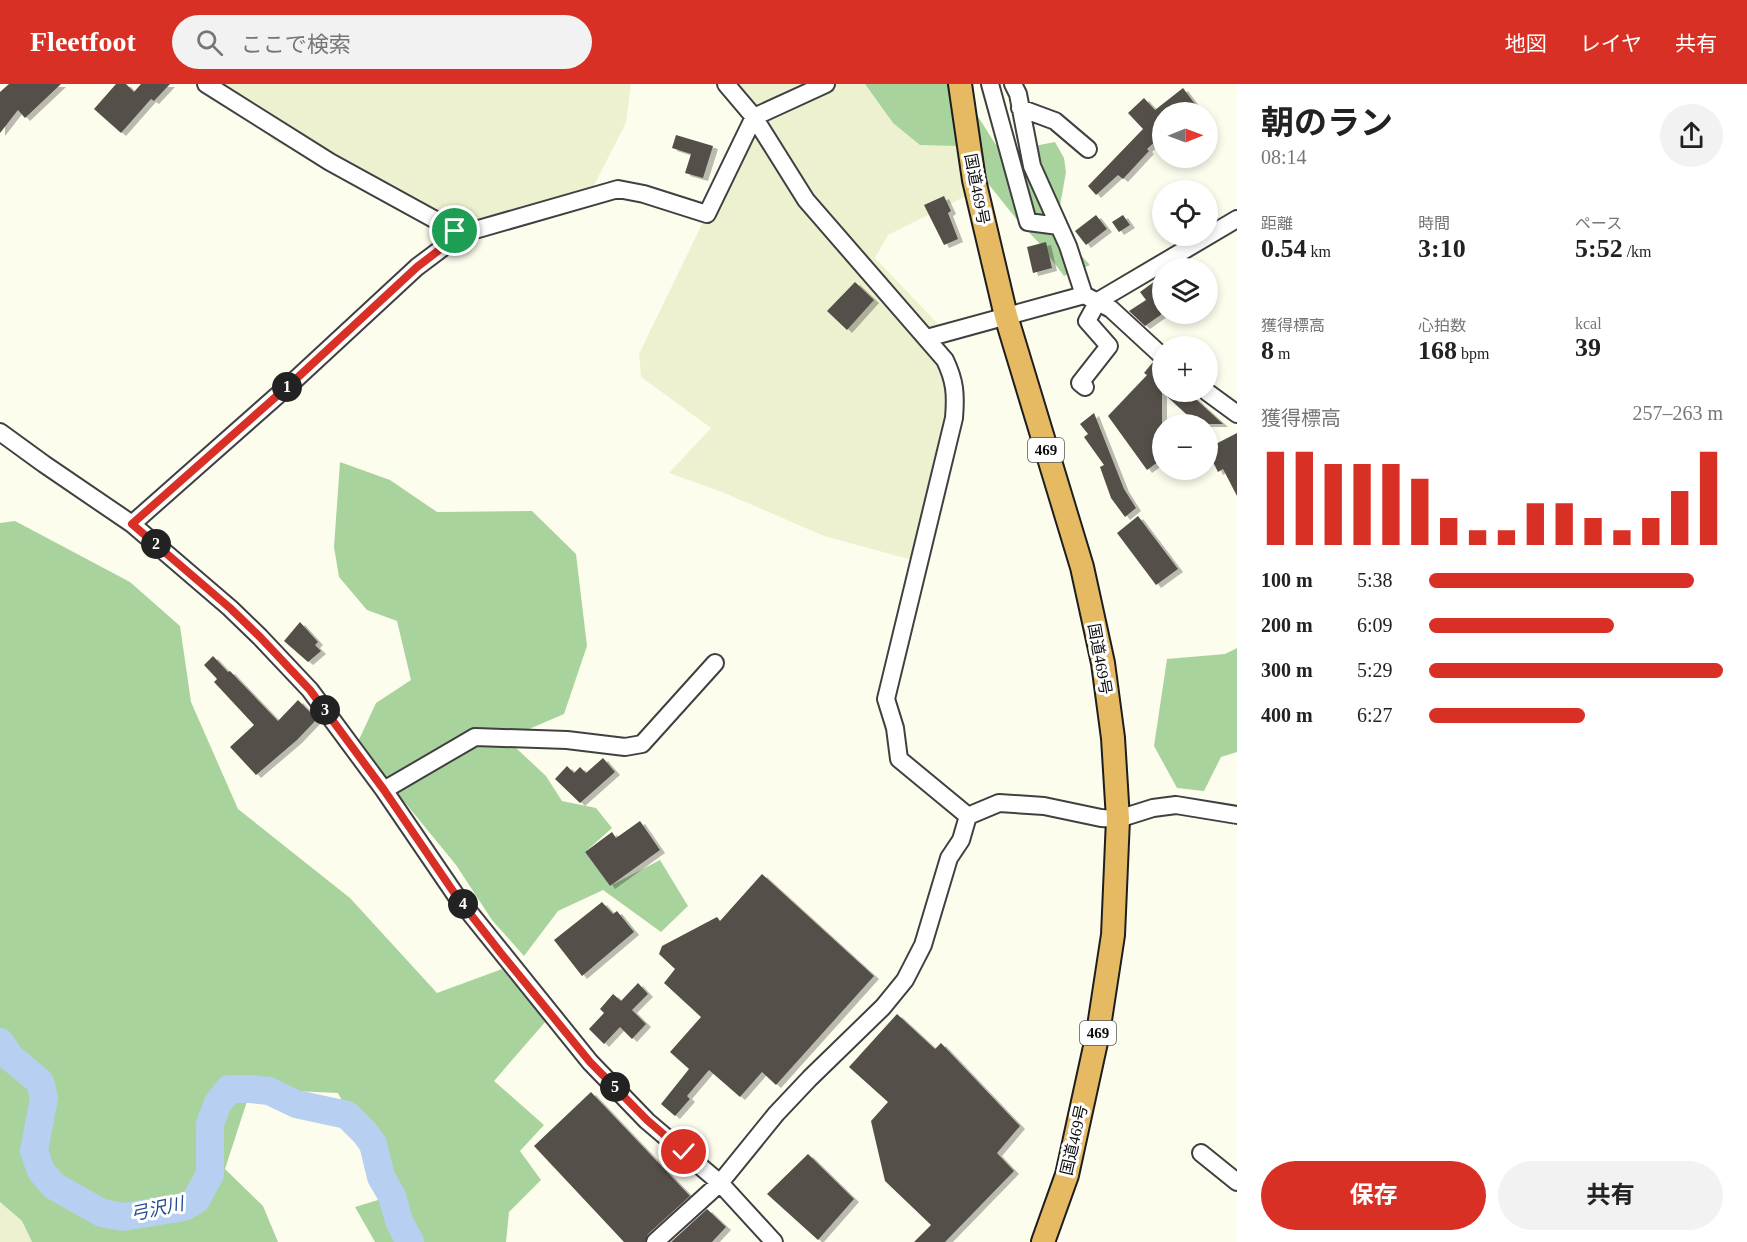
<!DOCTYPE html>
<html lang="ja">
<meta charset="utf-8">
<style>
body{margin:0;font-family:"Times New Roman","Noto Sans JP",serif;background:#f2f2f2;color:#222;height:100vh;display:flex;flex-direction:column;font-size:22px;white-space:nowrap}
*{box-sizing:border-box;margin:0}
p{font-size:20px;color:#767676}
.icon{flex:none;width:33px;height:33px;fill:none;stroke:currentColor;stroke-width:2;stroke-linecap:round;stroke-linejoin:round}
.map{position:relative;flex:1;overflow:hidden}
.panel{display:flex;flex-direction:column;background:#fff;width:510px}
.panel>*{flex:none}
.needle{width:39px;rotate:89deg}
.buttons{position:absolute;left:1152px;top:18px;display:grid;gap:12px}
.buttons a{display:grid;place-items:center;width:66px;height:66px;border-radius:50%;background:#fff;box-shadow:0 3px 9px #0003;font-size:30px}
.pin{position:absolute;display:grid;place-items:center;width:51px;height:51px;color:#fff;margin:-26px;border:3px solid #fff;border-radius:50%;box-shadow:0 2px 6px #0007}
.km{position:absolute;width:30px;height:30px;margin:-15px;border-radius:50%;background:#222;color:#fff;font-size:16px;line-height:30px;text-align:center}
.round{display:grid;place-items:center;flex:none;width:63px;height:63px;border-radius:32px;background:#f2f2f2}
.head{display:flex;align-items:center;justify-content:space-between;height:102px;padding:0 24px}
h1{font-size:33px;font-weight:700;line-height:45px}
.stats{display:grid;grid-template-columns:repeat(3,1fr);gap:9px;height:102px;padding:6px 24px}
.stats div{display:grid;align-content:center}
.stats b{font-size:26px;font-weight:700}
.stats small{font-size:16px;font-weight:400}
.stats p{font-size:16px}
.chart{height:168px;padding:12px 24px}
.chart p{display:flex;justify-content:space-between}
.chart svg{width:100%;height:108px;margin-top:6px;stroke:#d93025;stroke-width:6}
.button{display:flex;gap:12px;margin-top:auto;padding:12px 24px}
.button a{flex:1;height:69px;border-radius:36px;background:#d93025;color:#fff;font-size:24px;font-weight:700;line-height:69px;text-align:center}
.button a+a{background:#f2f2f2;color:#222}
ul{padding:0 24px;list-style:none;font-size:20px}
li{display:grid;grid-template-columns:96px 72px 1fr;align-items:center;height:45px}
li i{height:15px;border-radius:8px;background:#d93025}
header{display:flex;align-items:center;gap:36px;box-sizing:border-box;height:84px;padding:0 30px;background:#d93025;color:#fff}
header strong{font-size:28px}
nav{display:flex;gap:33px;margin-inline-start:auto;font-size:21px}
.search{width:420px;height:54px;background:#f2f2f2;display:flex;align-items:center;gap:15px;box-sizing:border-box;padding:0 21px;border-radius:33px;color:#767676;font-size:22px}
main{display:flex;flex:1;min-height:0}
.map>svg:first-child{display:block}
.farmland{fill:#edf1d0}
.forest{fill:#a9d39c}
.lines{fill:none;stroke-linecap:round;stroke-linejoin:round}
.river{stroke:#b7cff0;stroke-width:28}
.building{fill:#54504a;filter:url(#shadow)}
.minor-casing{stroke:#404040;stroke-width:20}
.highway-casing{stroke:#1e1e1e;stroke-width:26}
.minor{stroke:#fff;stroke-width:16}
.highway{stroke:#e6ba63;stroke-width:22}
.route-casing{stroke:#fff;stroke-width:12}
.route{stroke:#d93025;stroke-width:8}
.labels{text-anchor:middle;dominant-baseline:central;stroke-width:6;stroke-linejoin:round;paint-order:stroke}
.shield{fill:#fff;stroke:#565656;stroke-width:1.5}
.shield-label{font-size:15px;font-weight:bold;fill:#0d0d0d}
.street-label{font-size:16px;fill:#0d0d0d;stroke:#fff}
.water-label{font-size:18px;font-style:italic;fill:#224a92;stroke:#fff}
</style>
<header>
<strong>Fleetfoot</strong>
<div class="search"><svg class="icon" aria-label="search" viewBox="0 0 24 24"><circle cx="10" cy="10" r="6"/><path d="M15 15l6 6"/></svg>ここで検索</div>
<nav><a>地図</a><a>レイヤ</a><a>共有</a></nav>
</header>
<main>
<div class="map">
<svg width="1237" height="1158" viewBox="0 0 1237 1158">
<defs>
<filter id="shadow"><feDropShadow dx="5" dy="3" stdDeviation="0" flood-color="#0004"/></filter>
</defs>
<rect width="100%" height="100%" fill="#fdfdee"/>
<path class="farmland" d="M 210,0 L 631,0 L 626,39 L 591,107 L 455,147 L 335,80 L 277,59 Z
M 730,0 L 865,0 L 893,39 L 920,60 L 958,62 L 970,110 L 888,151 L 875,174 L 940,242 L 955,325 L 916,477 L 824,452 L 722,408 L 669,389 L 711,344 L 641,293 L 639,270 L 754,33 Z
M 0,1118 L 22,1137 L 32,1158 L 0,1158 Z"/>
<path class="forest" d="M 865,0 L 952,0 L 977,31 L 996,61 L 1013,66 L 1055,58 L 1064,74 L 1066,88 L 1060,122 L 1065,154 L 1090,181 L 1064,192 L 1040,160 L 1018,137 L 958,62 L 920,61 L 893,39 Z
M 340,378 L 390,396 L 437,428 L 532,427 L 576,470 L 587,562 L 564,630 L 522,648 L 516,664 L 546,692 L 562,717 L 596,724 L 612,744 L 585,768 L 610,802 L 660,776 L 688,822 L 661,848 L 603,806 L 558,827 L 524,872 L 492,836 L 456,781 L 357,660 L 376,619 L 411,596 L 397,537 L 367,526 L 339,493 L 334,463 Z
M 15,437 L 130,498 L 180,542 L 191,618 L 238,725 L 350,814 L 437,909 L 502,885 L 546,937 L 494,997 L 544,1041 L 520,1067 L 541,1096 L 509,1128 L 506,1158 L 375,1158 L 355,1123 L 391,1112 L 338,1009 L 251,1005 L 225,1085 L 263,1122 L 278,1158 L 32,1158 L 22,1137 L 0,1118 L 0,439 Z
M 1237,564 L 1237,668 L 1221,673 L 1204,707 L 1177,704 L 1154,662 L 1167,575 L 1225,570 Z"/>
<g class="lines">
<path class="river" d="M 0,958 L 10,973 L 40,998 L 44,1014 L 34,1067 L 41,1087 L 54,1102 L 102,1129 L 123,1133 L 184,1123 L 196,1116 L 210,1090 L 210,1040 L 218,1019 L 229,1005 L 251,1005 L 269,1007 L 296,1020 L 347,1031 L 365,1049 L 373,1060 L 381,1093 L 392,1112 L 399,1137 L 410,1158"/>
</g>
<path class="building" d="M 9,0 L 61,0 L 25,34 L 18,26 L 0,49 L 0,8 Z
M 116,0 L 126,0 L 134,8 L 141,0 L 170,0 L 154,17 L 151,15 L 121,49 L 94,25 Z
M 1183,4 L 1195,20 L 1184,28 L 1162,28 L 1162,51 L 1147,65 L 1149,67 L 1123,95 L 1118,91 L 1096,111 L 1088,102 L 1143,45 L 1128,29 L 1144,14 L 1155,26 Z
M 676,51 L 713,62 L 703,94 L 685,89 L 691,70 L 672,64 Z
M 944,112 L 951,127 L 948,129 L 958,155 L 944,161 L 924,121 Z
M 1096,131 L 1107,145 L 1086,161 L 1075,147 Z
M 1123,131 L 1130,141 L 1119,148 L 1112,138 Z
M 1046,158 L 1052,184 L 1033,189 L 1027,163 Z
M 1162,192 L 1162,230 L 1145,242 L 1129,227 L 1146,216 L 1140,208 Z
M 855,198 L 874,216 L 847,246 L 827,227 Z
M 1153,278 L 1162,283 L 1162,308 L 1188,308 L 1223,340 L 1197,340 L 1162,308 L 1162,375 L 1147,386 L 1108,332 L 1147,291 L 1144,289 Z
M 1094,329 L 1124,405 L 1136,424 L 1125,433 L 1111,414 L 1100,383 L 1104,381 L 1084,353 L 1088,350 L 1080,340 Z
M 1237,349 L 1237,412 L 1223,385 L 1218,388 L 1208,368 L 1208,364 Z
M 1138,432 L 1178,485 L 1156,501 L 1117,449 Z
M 300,538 L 318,558 L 315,561 L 321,567 L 308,578 L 284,557 Z
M 213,572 L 228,588 L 230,587 L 278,637 L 298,616 L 317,635 L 297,656 L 256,691 L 230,663 L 254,641 L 214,598 L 217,595 L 204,581 Z
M 603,674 L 615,688 L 580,719 L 555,695 L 567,682 L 574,689 L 580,683 L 586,689 Z
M 640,737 L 660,766 L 610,802 L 585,768 L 612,748 L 616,754 Z
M 762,790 L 874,892 L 776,1001 L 762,988 L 740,1013 L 709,986 L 687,1012 L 690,1015 L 675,1032 L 661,1020 L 689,985 L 670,968 L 701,933 L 664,899 L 675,885 L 659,870 L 662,862 L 717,833 L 720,837 Z
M 602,818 L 613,830 L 617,827 L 634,848 L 582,892 L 554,856 Z
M 638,899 L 648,910 L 632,926 L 646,940 L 632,955 L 620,943 L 604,960 L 589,945 L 604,929 L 600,925 L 613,910 L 621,917 Z
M 897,930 L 935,965 L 941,959 L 1020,1042 L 997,1069 L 1014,1087 L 945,1158 L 914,1158 L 931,1141 L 885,1097 L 871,1037 L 888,1018 L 849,983 Z
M 591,1008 L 690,1112 L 648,1150 L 645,1158 L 624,1158 L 534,1062 Z
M 808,1070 L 854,1115 L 818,1156 L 767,1110 Z
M 707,1125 L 726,1143 L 712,1158 L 671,1158 Z"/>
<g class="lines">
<g class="minor-casing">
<path id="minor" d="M 206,0 L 330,78 L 461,150
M 726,0 L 754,33 L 806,116 L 945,276 C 955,297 956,310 954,334 L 886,615 L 895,644 L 899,675 L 968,732
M 990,0 L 1028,138 L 1059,142
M 1013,0 L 1018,10 L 1032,82 L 1068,162 L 1084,211 L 1111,225 L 1162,272
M 1020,24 L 1055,37 L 1088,65
M 927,254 L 1084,211
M 1085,303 L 1080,299 L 1109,262 L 1087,237 L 1098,217 L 1237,135
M 1207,308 L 1237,330
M 0,348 L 44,380 L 132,440 L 230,524 L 260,553 L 310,606 L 384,706 L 457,813 L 590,978 L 647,1037 L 720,1099 L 774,1158
M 132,440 L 296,295 L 417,183 L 461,150 L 618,105 L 644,110 L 707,130 L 754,33 L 826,0
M 384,706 L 475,653 L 567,656 L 625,663 L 642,660 L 715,579
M 1201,1069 L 1237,1098
M 655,1158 L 720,1099 L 776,1030 L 810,994 L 883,923 L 905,896 L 923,861 L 949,774 L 961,756 L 968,732 L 999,719 L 1044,722 L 1101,734 L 1118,735 L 1153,724 L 1176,721 L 1237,731"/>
</g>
<g class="highway-casing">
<path id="highway" d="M 960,0 L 974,96 L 1006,232 L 1082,483 L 1103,579 L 1113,654 L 1118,735 L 1113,851 L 1098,949 L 1067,1091 L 1043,1158"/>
</g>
<use href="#minor" class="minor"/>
<use href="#highway" class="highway"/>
</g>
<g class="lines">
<g class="route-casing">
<path id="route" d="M 455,147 L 460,150 L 417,183 L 296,295 L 132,440 L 230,524 L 260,553 L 310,606 L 384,706 L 457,813 L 500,868 L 590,978 L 647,1036 L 684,1068"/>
</g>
<use href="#route" class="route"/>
</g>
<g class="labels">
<g class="shield">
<rect x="1028" y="354" width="36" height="24" rx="4.5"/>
<rect x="1080" y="937" width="36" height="24" rx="4.5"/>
</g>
<g class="shield-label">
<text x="1046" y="366">469</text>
<text x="1098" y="949">469</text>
</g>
<g class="street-label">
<text transform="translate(977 105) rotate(79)">国道469号</text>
<text transform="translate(1100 575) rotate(80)">国道469号</text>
<text transform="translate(1074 1056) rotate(-77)">国道469号</text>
</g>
<g class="water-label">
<text transform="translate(157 1125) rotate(-12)">弓沢川</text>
</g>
</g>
</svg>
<div class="buttons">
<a><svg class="needle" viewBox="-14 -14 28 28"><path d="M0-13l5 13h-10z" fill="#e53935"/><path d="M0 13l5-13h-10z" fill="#767676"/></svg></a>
<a><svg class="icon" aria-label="locate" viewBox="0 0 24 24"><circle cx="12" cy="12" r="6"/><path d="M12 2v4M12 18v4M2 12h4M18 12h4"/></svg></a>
<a><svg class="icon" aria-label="layers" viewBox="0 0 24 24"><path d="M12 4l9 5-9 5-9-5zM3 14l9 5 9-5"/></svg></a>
<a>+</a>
<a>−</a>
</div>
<div class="pin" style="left:455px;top:147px;background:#1e9e55"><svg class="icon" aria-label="arrive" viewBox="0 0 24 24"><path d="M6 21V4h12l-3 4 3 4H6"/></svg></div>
<div class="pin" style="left:684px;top:1068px;background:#d93025"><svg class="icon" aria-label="check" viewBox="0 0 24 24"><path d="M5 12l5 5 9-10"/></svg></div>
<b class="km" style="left:287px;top:303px">1</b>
<b class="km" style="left:156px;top:460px">2</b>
<b class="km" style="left:325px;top:626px">3</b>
<b class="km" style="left:463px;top:820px">4</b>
<b class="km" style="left:615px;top:1003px">5</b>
</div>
<section class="panel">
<div class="head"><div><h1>朝のラン</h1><p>08:14</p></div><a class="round"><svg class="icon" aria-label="share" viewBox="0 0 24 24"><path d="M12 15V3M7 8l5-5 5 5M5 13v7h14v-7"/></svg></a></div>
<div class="stats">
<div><p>距離</p><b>0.54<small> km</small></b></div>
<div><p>時間</p><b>3:10</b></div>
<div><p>ペース</p><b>5:52<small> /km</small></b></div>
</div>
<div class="stats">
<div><p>獲得標高</p><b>8<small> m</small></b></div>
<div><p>心拍数</p><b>168<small> bpm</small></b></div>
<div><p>kcal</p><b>39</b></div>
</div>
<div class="chart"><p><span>獲得標高</span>257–263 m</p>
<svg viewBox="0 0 160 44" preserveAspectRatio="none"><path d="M5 44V6M15 44V6M25 44V11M35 44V11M45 44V11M55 44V17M65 44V33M75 44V38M85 44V38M95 44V27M105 44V27M115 44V33M125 44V38M135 44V33M145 44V22M155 44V6"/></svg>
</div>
<ul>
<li><b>100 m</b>5:38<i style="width:90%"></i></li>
<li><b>200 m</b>6:09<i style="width:63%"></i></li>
<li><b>300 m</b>5:29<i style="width:100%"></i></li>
<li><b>400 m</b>6:27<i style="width:53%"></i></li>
</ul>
<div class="button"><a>保存</a><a>共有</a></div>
</section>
</main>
